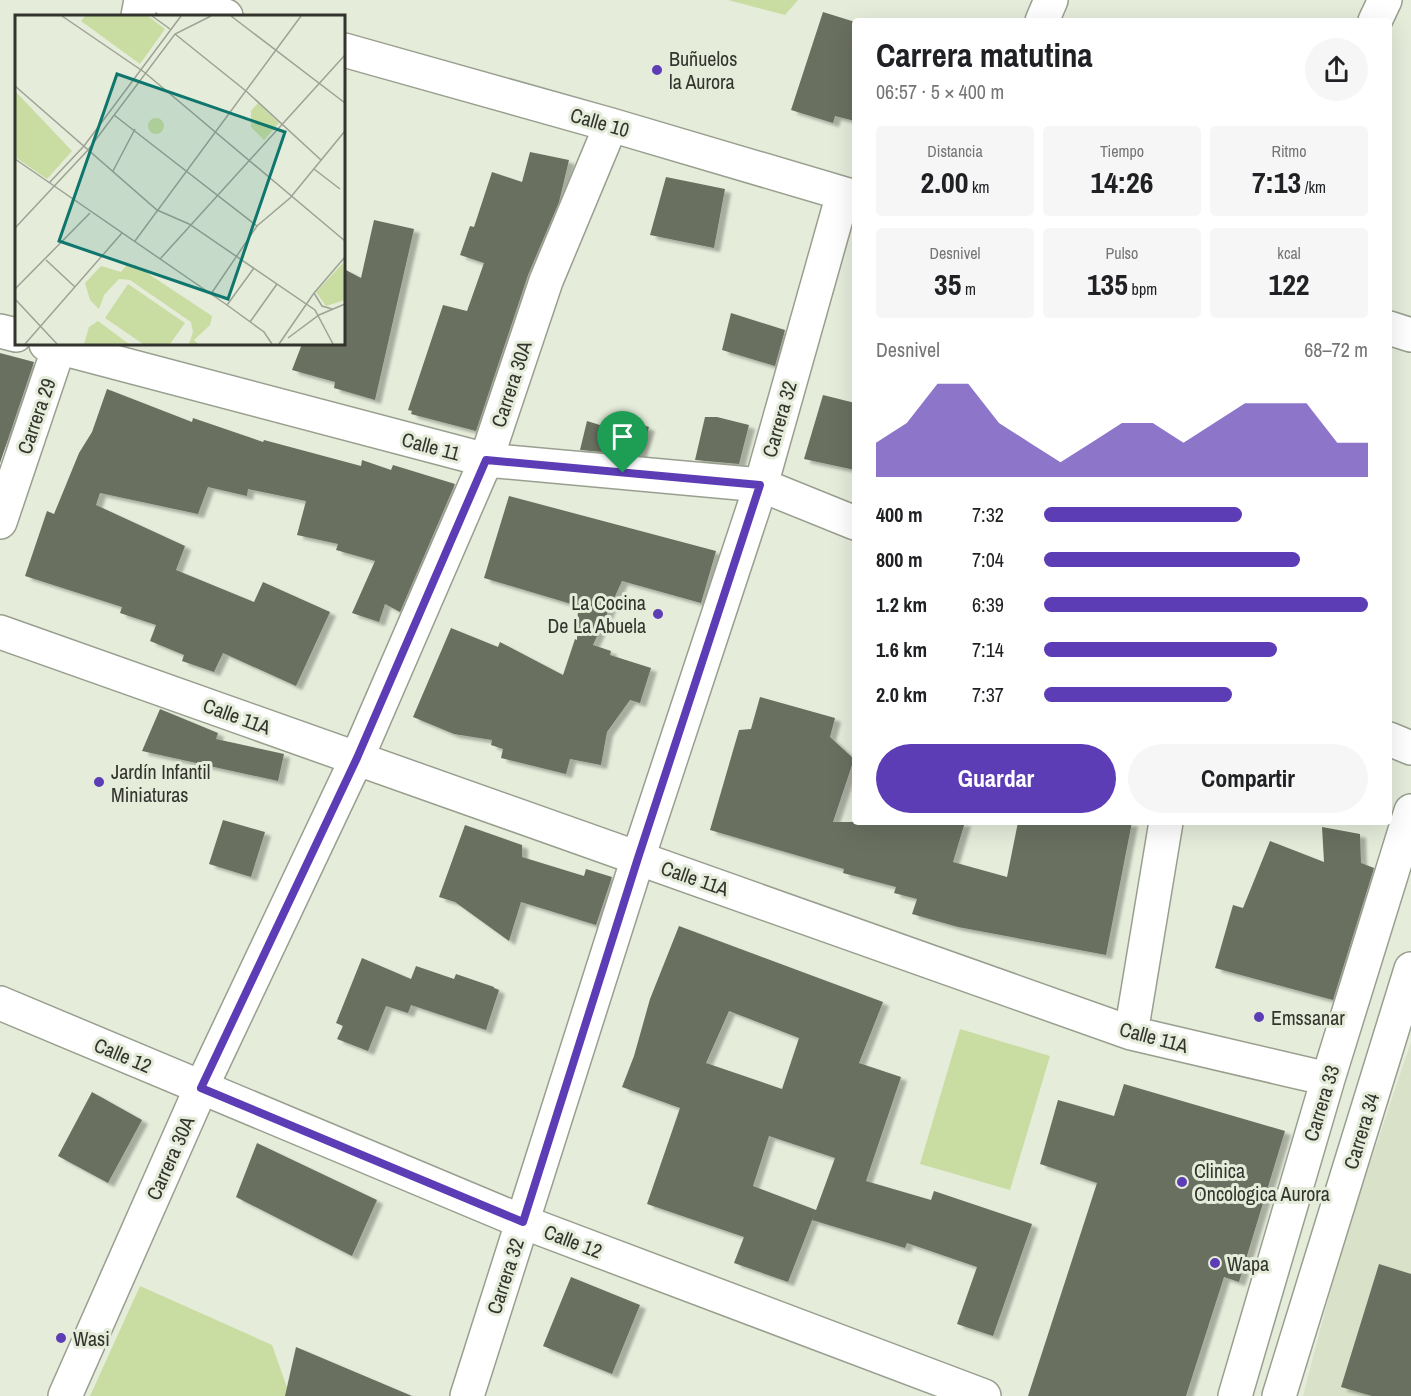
<!DOCTYPE html>
<html lang="es">
<meta charset="utf-8">
<style>
body{margin:0;font-family:"Archivo Narrow",sans-serif;background:#f6f6f6;color:#202124;height:100vh;display:flex;flex-direction:column;font-size:22px;white-space:nowrap}
*{box-sizing:border-box;margin:0}
p{font-size:20px;color:#757577}
.icon{flex:none;width:33px;height:33px;fill:none;stroke:currentColor;stroke-width:2;stroke-linecap:round;stroke-linejoin:round}
.map{position:relative;flex:1;overflow:hidden}
.panel{position:absolute;left:852px;top:18px;width:540px;height:807px;display:flex;flex-direction:column;background:#fff;border-radius:6px;box-shadow:0 6px 24px #0002}
.panel>*{flex:none}
.pin{position:absolute;display:grid;place-items:center;width:51px;height:51px;color:#fff;margin:-62px -26px;border-radius:50% 50% 50% 0;rotate:-45deg;box-shadow:0 0 6px #0007}
.pin .icon{rotate:45deg}
.round{display:grid;place-items:center;flex:none;width:63px;height:63px;border-radius:32px;background:#f6f6f6}
.summary{display:flex;align-items:center;justify-content:space-between;height:102px;padding:0 24px}
h1{font-size:33px;font-weight:800;line-height:45px}
.figures{display:grid;grid-template-columns:repeat(3,1fr);gap:9px;height:102px;padding:6px 24px}
.figures div{display:grid;align-content:center;border-radius:6px;background:#f6f6f6;text-align:center}
.figures b{font-size:30px;font-weight:800}
.figures small{font-size:16px;font-weight:400}
.figures p{font-size:16px}
.chart{height:168px;padding:12px 24px}
.chart p{display:flex;justify-content:space-between}
.chart svg{width:100%;height:108px;margin-top:6px;fill:#5d3db5;opacity:.7}
.action{display:flex;gap:12px;margin-top:auto;padding:12px 24px}
.action a{flex:1;height:69px;border-radius:36px;background:#5d3db5;color:#fff;font-size:24px;font-weight:800;line-height:69px;text-align:center}
.action a+a{background:#f6f6f6;color:#202124}
ul{padding:0 24px;list-style:none;font-size:20px}
li{display:grid;grid-template-columns:96px 72px 1fr;align-items:center;height:45px}
li i{height:15px;border-radius:8px;background:#5d3db5}
.map>svg:first-child{display:block}
.built{fill:#d9e1c9}
.green{fill:#c9dca2}
.building{fill:#6a7060;fill-rule:evenodd;filter:url(#shadow)}
.lines{fill:none;stroke-linecap:round;stroke-linejoin:round}
.minor-casing{stroke:#999f8f;stroke-width:36}
.minor{stroke:#fff;stroke-width:33}
.route-casing{stroke:#fff;stroke-width:12}
.route{stroke:#5d3db5;stroke-width:8}
.poi-dot{fill:#5d3db5;stroke:#e5ecda;stroke-width:2}
.labels{text-anchor:middle;dominant-baseline:central;stroke-width:6;stroke-linejoin:round;paint-order:stroke}
.poi-label{font-size:20px;fill:#32342d;stroke:#e5ecda;text-anchor:start}
.street-label{font-size:20px;fill:#32342d;stroke:#e5ecda}
.inset-road{fill:none;stroke:#9da295;stroke-width:1.5}
.view{fill:#0f766e;fill-opacity:0.15;stroke:#0f766e;stroke-width:3}
.inset-edge{fill:none;stroke:#32342d;stroke-width:3}
</style>
<div class="map">
<svg width="1411" height="1396" viewBox="0 0 1411 1396">
<defs>
<filter id="shadow"><feDropShadow dx="6" dy="4" stdDeviation="1.5" flood-color="#0004"/></filter>
</defs>
<rect width="100%" height="100%" fill="#e5ecda"/>
<path class="built" d="M 1411,1042 L 1411,1396 L 1303,1396 L 1341,1250 Z"/>
<path class="green" d="M 728,0 L 798,0 L 785,15 Z
M 960,1029 L 1050,1056 L 1010,1190 L 920,1164 Z
M 140,1286 L 272,1345 L 290,1396 L 90,1396 Z"/>
<path class="building" d="M 823,12 L 855,22 L 855,121 L 835,116 L 833,123 L 791,110 Z
M 530,152 L 569,160 L 559,202 L 528,275 L 476,431 L 411,414 L 412,411 L 408,410 L 443,305 L 467,311 L 484,263 L 460,255 L 470,226 L 474,227 L 492,172 L 522,182 Z
M 666,177 L 725,189 L 714,248 L 650,235 Z
M 374,220 L 414,229 L 375,400 L 334,388 L 335,382 L 292,370 L 302,344 L 344,344 L 344,269 L 361,278 Z
M 731,313 L 785,330 L 775,366 L 722,350 Z
M 0,353 L 34,362 L 0,463 Z
M 107,389 L 192,422 L 193,418 L 263,442 L 264,440 L 361,466 L 362,460 L 391,470 L 393,465 L 455,484 L 400,612 L 385,604 L 379,622 L 352,613 L 375,561 L 336,550 L 338,544 L 297,535 L 306,501 L 248,489 L 247,496 L 208,487 L 198,514 L 100,493 L 96,505 L 185,546 L 176,570 L 254,602 L 263,582 L 330,612 L 296,686 L 223,653 L 214,672 L 182,661 L 184,655 L 150,641 L 156,625 L 120,613 L 122,607 L 25,576 L 47,511 L 54,514 L 79,453 L 92,432 Z
M 823,395 L 855,403 L 855,470 L 804,459 Z
M 705,417 L 717,417 L 749,425 L 739,464 L 695,460 Z
M 620,418 L 649,427 L 640,455 L 580,450 L 587,421 L 616,430 Z
M 509,496 L 716,551 L 701,603 L 622,581 L 593,645 L 611,651 L 610,655 L 651,668 L 640,703 L 630,700 L 607,732 L 601,765 L 570,759 L 566,774 L 501,758 L 503,749 L 491,745 L 492,740 L 454,734 L 413,717 L 451,628 L 498,647 L 500,642 L 563,675 L 575,639 L 577,640 L 578,606 L 484,578 Z
M 760,697 L 835,718 L 830,737 L 854,759 L 833,822 L 965,822 L 953,862 L 1007,877 L 1018,822 L 1132,822 L 1106,955 L 958,927 L 912,914 L 917,899 L 894,893 L 896,887 L 843,873 L 844,869 L 710,830 L 739,730 L 751,729 Z
M 160,709 L 218,733 L 216,739 L 284,754 L 278,781 L 142,751 Z
M 223,820 L 265,832 L 251,877 L 209,864 Z
M 465,825 L 522,845 L 522,857 L 584,876 L 586,869 L 612,877 L 596,925 L 521,902 L 509,941 L 455,902 L 439,897 Z
M 1322,827 L 1360,834 L 1361,863 L 1374,868 L 1333,1000 L 1215,968 L 1233,905 L 1243,908 L 1270,841 L 1324,862 Z
M 679,926 L 883,1002 L 859,1063 L 901,1077 L 866,1181 L 931,1200 L 934,1191 L 1032,1224 L 993,1336 L 957,1324 L 977,1267 L 907,1243 L 905,1248 L 812,1220 L 816,1210 L 788,1282 L 734,1263 L 744,1237 L 647,1204 L 680,1108 L 622,1087 L 634,1056 L 650,999 ZM 729,1011 L 799,1038 L 782,1089 L 706,1063 ZM 769,1136 L 835,1158 L 816,1210 L 753,1186 Z
M 362,958 L 411,979 L 416,966 L 454,979 L 456,974 L 494,987 L 494,988 L 499,990 L 486,1030 L 411,1005 L 408,1013 L 386,1006 L 368,1051 L 337,1039 L 343,1026 L 336,1023 Z
M 1124,1084 L 1285,1131 L 1239,1282 L 1224,1277 L 1186,1396 L 1028,1396 L 1097,1183 L 1040,1164 L 1058,1100 L 1114,1116 Z
M 92,1092 L 142,1120 L 108,1183 L 58,1156 Z
M 257,1143 L 377,1200 L 352,1256 L 236,1197 Z
M 1379,1264 L 1411,1274 L 1411,1396 L 1372,1396 L 1341,1387 Z
M 571,1277 L 640,1305 L 612,1374 L 543,1346 Z
M 296,1347 L 412,1396 L 285,1396 Z"/>
<g class="lines">
<g class="minor-casing">
<path id="minor" d="M 167,0 L 226,16
M 138,16 L 141,0
M 1042,21 L 1051,0
M 1375,21 L 1385,0
M 344,50 L 611,125 L 855,197
M 1389,328 L 1411,335
M 0,331 L 16,335
M 46,344 L 486,460 L 761,485 L 855,523
M 0,522 L 60,344
M 0,632 L 1131,1033 L 1328,1079
M 1389,739 L 1411,748
M 0,1003 L 523,1222 L 984,1396
M 1131,1033 L 1166,822
M 65,1396 L 201,1088 L 357,758 L 486,460 L 546,281 L 611,125
M 467,1396 L 638,858 L 761,485 L 843,194
M 1235,1396 L 1328,1079 L 1411,811
M 1279,1396 L 1411,969"/>
</g>
<use href="#minor" class="minor"/>
</g>
<g class="lines">
<g class="route-casing">
<path id="route" d="M 486,460 L 760,485 L 638,858 L 523,1222 L 201,1088 L 357,758 Z"/>
</g>
<use href="#route" class="route"/>
</g>
<g class="poi-dot">
<circle cx="657" cy="70" r="6"/>
<circle cx="658" cy="614" r="6"/>
<circle cx="99" cy="782" r="6"/>
<circle cx="1259" cy="1017" r="6"/>
<circle cx="1182" cy="1182" r="6"/>
<circle cx="1215" cy="1263" r="6"/>
<circle cx="61" cy="1338" r="6"/>
</g>
<g class="labels">
<g class="poi-label">
<text x="669" y="58">Buñuelos<tspan x="669" dy="23">la Aurora</tspan></text>
<text x="646" y="602" text-anchor="end">La Cocina<tspan x="646" dy="23">De La Abuela</tspan></text>
<text x="111" y="771">Jardín Infantil<tspan x="111" dy="23">Miniaturas</tspan></text>
<text x="1271" y="1017">Emssanar</text>
<text x="1194" y="1170">Clinica<tspan x="1194" dy="23">Oncologica Aurora</tspan></text>
<text x="1227" y="1263">Wapa</text>
<text x="73" y="1338">Wasi</text>
</g>
<g class="street-label">
<text transform="translate(600 122) rotate(16)">Calle 10</text>
<text transform="translate(511 384) rotate(-72)">Carrera 30A</text>
<text transform="translate(36 416) rotate(-71)">Carrera 29</text>
<text transform="translate(779 419) rotate(-74)">Carrera 32</text>
<text transform="translate(431 446) rotate(15)">Calle 11</text>
<text transform="translate(237 716) rotate(20)">Calle 11A</text>
<text transform="translate(695 878) rotate(19)">Calle 11A</text>
<text transform="translate(1154 1037) rotate(15)">Calle 11A</text>
<text transform="translate(123 1055) rotate(23)">Calle 12</text>
<text transform="translate(1321 1103) rotate(-73)">Carrera 33</text>
<text transform="translate(1361 1131) rotate(-73)">Carrera 34</text>
<text transform="translate(170 1158) rotate(-66)">Carrera 30A</text>
<text transform="translate(573 1241) rotate(21)">Calle 12</text>
<text transform="translate(505 1276) rotate(-72)">Carrera 32</text>
</g>
</g>
<g transform="translate(15 15)">
<rect width="330" height="330" fill="#e5ecda"/>
<path d="M 70,1 L 133,1 L 150,14 L 125,49 L 66,6 ZM 0,76 L 57,136 L 32,164 L 0,142 ZM 243,88 L 264,108 L 249,125 L 236,112 L 236,96 ZM133 111a8 8 0 1 1 16 0a8 8 0 1 1-16 0ZM 328,248 L 330,285 L 311,291 L 301,277 ZM 120,250 L 197,301 L 195,310 L 179,325 L 183,329 L 174,329 L 178,317 L 176,307 L 115,265 L 104,264 L 89,280 L 84,294 L 75,285 L 70,268 L 86,251 L 106,257 L 111,251 ZM 113,269 L 170,308 L 155,329 L 128,329 L 90,303 ZM 83,306 L 114,329 L 69,329 L 74,312 Z" fill="#c9dca2"/>
<path class="inset-road" d="M 47,1 L 129,57 L 330,226M 137,1 L 155,14M 216,1 L 330,88M 160,19 L 231,76 L 306,145M 0,71 L 142,195 L 174,209 L 300,295 L 318,329M 99,100 L 242,211M 0,144 L 212,290 L 249,317 L 257,329M 299,154 L 325,174M 98,156 L 120,114M 34,168 L 69,131 L 166,1M 0,213 L 73,135 L 160,19 L 196,1M 120,226 L 286,1M 145,244 L 330,40M 31,245 L 60,272M 0,274 L 75,198M 299,278 L 307,291 L 317,294M 196,279 L 242,211 L 275,183 L 330,116M 0,284 L 42,329M 212,290 L 239,253M 235,307 L 262,269M 273,323 L 304,300 L 330,289M 10,329 L 107,218M 264,329 L 299,278 L 330,242"/>
<path class="view" d="M 102,59 L 270,117 L 213,284 L 44,226 Z"/>
<rect width="330" height="330" class="inset-edge"/>
</g>
</svg>
<div class="pin" style="left:623px;top:473px;background:#1e9e55"><svg class="icon" aria-label="arrive" viewBox="0 0 24 24"><path d="M6 21V4h12l-3 4 3 4H6"/></svg></div>
<section class="panel">
<div class="summary"><div><h1>Carrera matutina</h1><p>06:57 · 5 × 400 m</p></div><a class="round"><svg class="icon" aria-label="share" viewBox="0 0 24 24"><path d="M12 15V3M7 8l5-5 5 5M5 13v7h14v-7"/></svg></a></div>
<div class="figures">
<div><p>Distancia</p><b>2.00<small> km</small></b></div>
<div><p>Tiempo</p><b>14:26</b></div>
<div><p>Ritmo</p><b>7:13<small> /km</small></b></div>
</div>
<div class="figures">
<div><p>Desnivel</p><b>35<small> m</small></b></div>
<div><p>Pulso</p><b>135<small> bpm</small></b></div>
<div><p>kcal</p><b>122</b></div>
</div>
<div class="chart"><p><span>Desnivel</span>68–72 m</p>
<svg viewBox="0 0 160 44" preserveAspectRatio="none"><path d="M0 44V30L10 22L20 6L30 6L40 22L50 30L60 38L70 30L80 22L90 22L100 30L110 22L120 14L130 14L140 14L150 30L160 30V44z"/></svg>
</div>
<ul>
<li><b>400 m</b>7:32<i style="width:61%"></i></li>
<li><b>800 m</b>7:04<i style="width:79%"></i></li>
<li><b>1.2 km</b>6:39<i style="width:100%"></i></li>
<li><b>1.6 km</b>7:14<i style="width:72%"></i></li>
<li><b>2.0 km</b>7:37<i style="width:58%"></i></li>
</ul>
<div class="action"><a>Guardar</a><a>Compartir</a></div>
</section>
</div>
